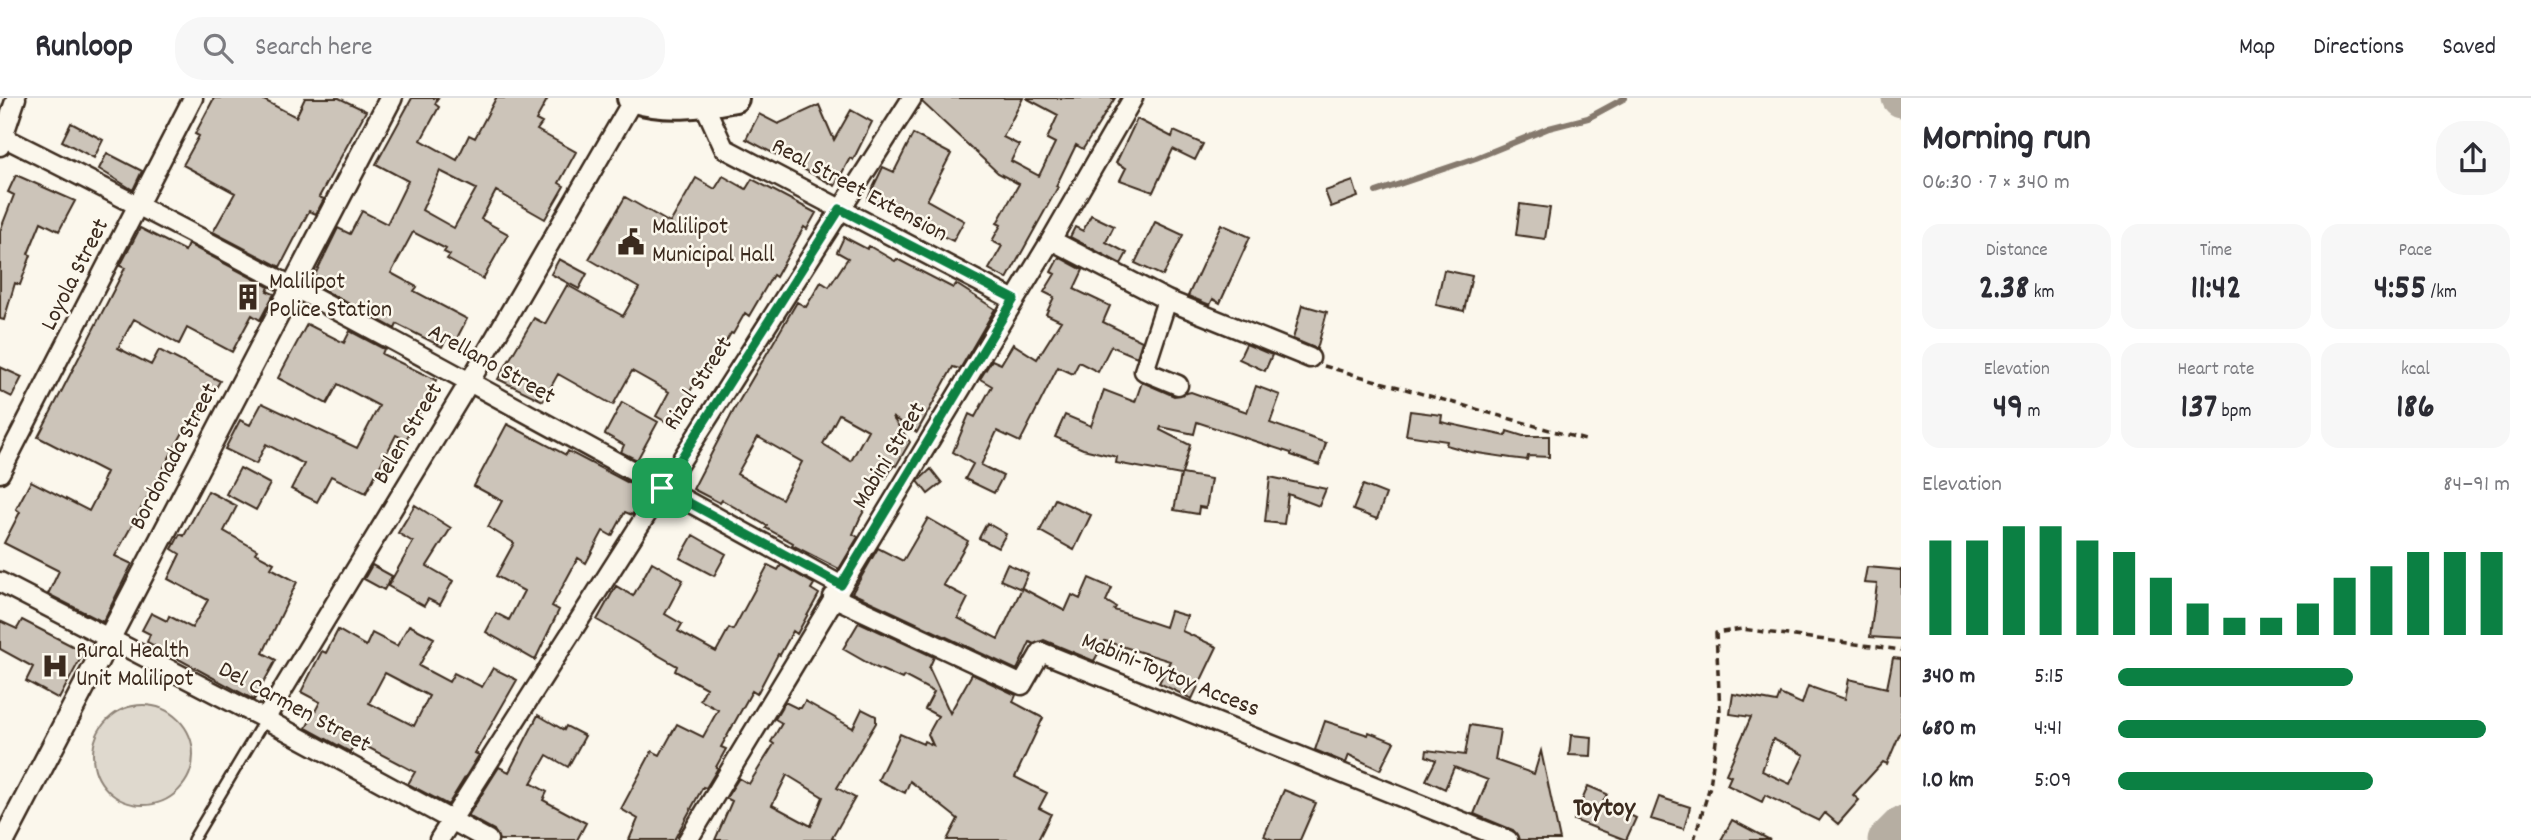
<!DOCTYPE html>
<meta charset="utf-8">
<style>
body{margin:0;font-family:Dekko,sans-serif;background:#f7f7f7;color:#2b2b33;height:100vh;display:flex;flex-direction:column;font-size:26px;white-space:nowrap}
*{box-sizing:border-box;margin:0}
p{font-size:23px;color:#7c7c81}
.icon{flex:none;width:38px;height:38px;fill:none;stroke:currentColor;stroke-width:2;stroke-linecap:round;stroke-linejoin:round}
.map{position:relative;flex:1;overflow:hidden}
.panel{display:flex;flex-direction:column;background:#fff;width:630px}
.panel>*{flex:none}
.pin{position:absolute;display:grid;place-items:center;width:60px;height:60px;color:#fff;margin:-30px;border-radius:14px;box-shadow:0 4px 10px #0006}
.round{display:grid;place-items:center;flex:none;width:74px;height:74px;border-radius:28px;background:#f7f7f7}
.overview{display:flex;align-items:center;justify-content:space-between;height:119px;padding:0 21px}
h1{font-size:38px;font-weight:700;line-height:52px}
.stats{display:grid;grid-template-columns:repeat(3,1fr);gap:10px;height:119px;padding:7px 21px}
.stats div{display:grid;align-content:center;border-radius:18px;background:#f7f7f7;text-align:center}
.stats b{font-size:35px;font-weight:700}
.stats small{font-size:19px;font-weight:400}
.stats p{font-size:19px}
.chart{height:196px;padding:14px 21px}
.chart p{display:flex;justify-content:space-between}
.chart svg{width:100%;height:126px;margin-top:7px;stroke:#0b8043;stroke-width:6}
ul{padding:0 21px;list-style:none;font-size:23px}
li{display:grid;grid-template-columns:112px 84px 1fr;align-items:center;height:52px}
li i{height:18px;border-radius:9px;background:#0b8043}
header{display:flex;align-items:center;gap:42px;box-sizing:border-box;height:98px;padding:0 35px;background:#fff;border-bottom:2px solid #e1e1e2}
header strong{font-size:33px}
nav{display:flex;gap:38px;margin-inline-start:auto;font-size:24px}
.search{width:490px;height:63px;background:#f7f7f7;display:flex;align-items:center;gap:18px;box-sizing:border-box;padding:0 24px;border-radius:28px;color:#7c7c81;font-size:26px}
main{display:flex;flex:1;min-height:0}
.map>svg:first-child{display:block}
.green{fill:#dfd9ce;stroke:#8d8276;stroke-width:2}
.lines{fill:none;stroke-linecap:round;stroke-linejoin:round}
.stream{stroke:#85796d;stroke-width:6}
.river{stroke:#b6aea2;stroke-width:37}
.building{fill:#ccc4b9;stroke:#3b2a1e;stroke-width:2;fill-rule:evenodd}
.service-casing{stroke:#3b2a1e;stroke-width:14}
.minor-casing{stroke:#3b2a1e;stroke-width:23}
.tertiary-casing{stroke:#3b2a1e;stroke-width:26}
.primary-casing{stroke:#3b2a1e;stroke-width:32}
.path{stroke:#3b2a1e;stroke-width:3.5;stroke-dasharray:7 5;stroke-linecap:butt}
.service{stroke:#fbf7ec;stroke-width:9}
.minor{stroke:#fbf7ec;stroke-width:18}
.tertiary{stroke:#fbf7ec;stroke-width:21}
.primary{stroke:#fbf7ec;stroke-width:26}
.route-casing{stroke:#fff;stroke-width:14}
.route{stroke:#0b8043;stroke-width:9}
.labels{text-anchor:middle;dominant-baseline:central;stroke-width:5;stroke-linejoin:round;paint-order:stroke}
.street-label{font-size:24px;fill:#3b2a1e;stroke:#fbf7ec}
.poi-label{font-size:24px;fill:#3b2a1e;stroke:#fbf7ec;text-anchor:start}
.neighbourhood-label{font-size:26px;font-weight:bold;fill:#3b2a1e;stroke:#fbf7ec}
</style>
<header>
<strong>Runloop</strong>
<div class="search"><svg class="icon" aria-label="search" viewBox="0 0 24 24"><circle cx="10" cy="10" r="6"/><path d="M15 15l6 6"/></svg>Search here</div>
<nav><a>Map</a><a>Directions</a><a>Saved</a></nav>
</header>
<main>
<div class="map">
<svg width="1901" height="742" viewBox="0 0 1901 742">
<rect width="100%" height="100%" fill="#fbf7ec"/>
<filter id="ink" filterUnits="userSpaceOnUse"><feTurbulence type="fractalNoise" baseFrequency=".0143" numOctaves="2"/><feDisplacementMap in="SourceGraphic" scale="14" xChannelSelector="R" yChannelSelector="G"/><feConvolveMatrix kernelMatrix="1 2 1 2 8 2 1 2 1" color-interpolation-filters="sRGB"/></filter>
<g filter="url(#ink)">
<path class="green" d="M93 657a50 50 0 1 1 100 0a50 50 0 1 1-100 0Z"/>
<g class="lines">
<path class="stream" d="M 1376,94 L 1476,60 L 1549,30 L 1588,20 L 1625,0"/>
<path class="river" d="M 1900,0 L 1901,1
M 1886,742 L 1901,727"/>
</g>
<path class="building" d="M 214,0 L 260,0 L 296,19 L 305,0 L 339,0 L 366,13 L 319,99 L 324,101 L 316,116 L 309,113 L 280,169 L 213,134 L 235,95 L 183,67 L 199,38 L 195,36 Z
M 412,0 L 438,0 L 435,6 L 439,9 L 421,42 L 457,62 L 469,37 L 475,40 L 496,0 L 548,0 L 536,22 L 542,25 L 537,32 L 576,54 L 559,85 L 564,88 L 545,121 L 496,93 L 481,121 L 508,136 L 483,181 L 447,161 L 450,157 L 444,154 L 446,151 L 413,134 L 391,175 L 417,189 L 414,193 L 467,221 L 456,242 L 448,238 L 442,249 L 397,226 L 395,231 L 311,185 L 338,130 L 350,136 L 362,113 L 387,126 L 408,83 L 376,66 ZM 440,73 L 476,91 L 454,130 L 422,112 Z
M 923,0 L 1023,0 L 1003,39 L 1019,47 L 1011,63 L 1039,78 L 1055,45 L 1047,41 L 1058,17 L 1026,0 L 1115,0 L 1083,51 L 1076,47 L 1056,88 L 1058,89 L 1007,181 L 989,171 L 1002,148 L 992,143 L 1001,127 L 997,125 L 1019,86 L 998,75 L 922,4 Z
M 819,7 L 834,42 L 851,12 L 872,24 L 853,62 L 850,60 L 835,88 L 746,41 L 759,16 L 778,26 Z
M 1137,21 L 1172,39 L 1174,33 L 1203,46 L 1195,62 L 1173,51 L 1153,94 L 1120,82 L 1126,70 L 1116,65 Z
M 71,25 L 103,42 L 94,60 L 62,43 Z
M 913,36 L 951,56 L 927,102 L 964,123 L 953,143 L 867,102 L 883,69 L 894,74 Z
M 107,55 L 142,73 L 133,92 L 99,71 Z
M 16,77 L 75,103 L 59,133 L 41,124 L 28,156 L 31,157 L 20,187 L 15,185 L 4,222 L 0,221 L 0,133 L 14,97 L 8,94 Z
M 723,78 L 746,91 L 752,81 L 816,115 L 807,131 L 804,129 L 776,179 L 773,177 L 749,218 L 745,215 L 733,236 L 731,235 L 709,272 L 704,269 L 684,304 L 690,307 L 677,330 L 656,318 L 669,294 L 632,273 L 613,307 L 558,276 L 543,303 L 498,281 L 534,220 L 545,226 L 567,187 L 623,218 L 639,190 L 589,161 L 625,99 L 670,125 L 696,80 L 715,91 Z
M 1353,83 L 1358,99 L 1331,109 L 1325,93 Z
M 1520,106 L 1550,110 L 1545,141 L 1516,137 Z
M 1091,117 L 1114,128 L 1106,144 L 1127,155 L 1121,166 L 1070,139 L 1075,129 L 1083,133 Z
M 1155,124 L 1183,137 L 1163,178 L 1135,165 Z
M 1221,126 L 1250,139 L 1220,205 L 1213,201 L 1210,207 L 1188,198 Z
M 140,130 L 185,153 L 188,146 L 269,189 L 267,193 L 274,196 L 260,222 L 252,217 L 232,254 L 187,230 L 179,246 L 134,221 L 118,250 L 151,267 L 159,252 L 220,283 L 192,332 L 186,329 L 115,458 L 132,466 L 103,524 L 48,496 L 59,473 L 4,445 L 20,414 L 16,411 L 31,383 L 89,413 L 104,384 L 102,383 L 106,374 L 38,339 L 125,170 L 120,168 Z
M 844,139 L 867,151 L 869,148 L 895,163 L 897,161 L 953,190 L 956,186 L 995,211 L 960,271 L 953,269 L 917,334 L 892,319 L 910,344 L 896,368 L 894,367 L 886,380 L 884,378 L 860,420 L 853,436 L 858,439 L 839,471 L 792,447 L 793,445 L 766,430 L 767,428 L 722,402 L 720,405 L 693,391 L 735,310 L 797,204 L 806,209 L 821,184 L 829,189 L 848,160 L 837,154 ZM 839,316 L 868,332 L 851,363 L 823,346 ZM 758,339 L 802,364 L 782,401 L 737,376 Z
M 1059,159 L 1083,172 L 1074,191 L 1110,208 L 1103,224 L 1142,243 L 1137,259 L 1111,248 L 1098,274 L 1079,264 L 1073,276 L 1058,269 L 1020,344 L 997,333 L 981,367 L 1003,378 L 994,395 L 965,381 L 973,366 L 953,354 L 969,316 L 975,319 L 992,288 L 980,281 L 992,262 L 1001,266 L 1013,246 L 1037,261 L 1061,223 L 1046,216 L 1054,199 L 1044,194 L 1055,176 L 1051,174 Z
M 559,161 L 587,176 L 579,191 L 551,176 Z
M 1444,172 L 1472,178 L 1464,213 L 1436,207 Z
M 1302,207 L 1327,214 L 1317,251 L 1293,241 Z
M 307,226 L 344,245 L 350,233 L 384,251 L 382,256 L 436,282 L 406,342 L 396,337 L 366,395 L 331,378 L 317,404 L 291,391 L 304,366 L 266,346 L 256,366 L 225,351 L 240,322 L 250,327 L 262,305 L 357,350 L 379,308 L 338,286 L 327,306 L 278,280 Z
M 1246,246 L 1272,257 L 1265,273 L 1239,261 Z
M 0,269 L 22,279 L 12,299 L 0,293 Z
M 1142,284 L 1174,298 L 1191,294 L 1247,314 L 1256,288 L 1280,297 L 1270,325 L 1326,345 L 1319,367 L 1291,357 L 1291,355 L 1197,324 L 1194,336 L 1161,329 L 1160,332 L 1190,347 L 1182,376 L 1211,381 L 1206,410 L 1199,409 L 1198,416 L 1174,412 L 1181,377 L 1116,365 L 1117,359 L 1083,351 L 1055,339 L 1065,317 L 1091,328 L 1104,292 L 1135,304 Z
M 622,304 L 658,324 L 637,362 L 621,354 L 624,347 L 605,336 Z
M 1410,313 L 1442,317 L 1441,324 L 1506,338 L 1507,333 L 1523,338 L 1549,338 L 1549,359 L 1528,358 L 1527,362 L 1511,360 L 1471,354 L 1446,347 L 1447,343 L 1406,337 Z
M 507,326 L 566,357 L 568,353 L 646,394 L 632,417 L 625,414 L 612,438 L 603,433 L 586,465 L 578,460 L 552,508 L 559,512 L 535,562 L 486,534 L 496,515 L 509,522 L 524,493 L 496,478 L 514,445 L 488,429 L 502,403 L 474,388 Z
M 240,370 L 270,386 L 256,412 L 226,396 Z
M 931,371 L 942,385 L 928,396 L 918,383 Z
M 1270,379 L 1326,391 L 1319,408 L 1288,396 L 1284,426 L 1265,424 Z
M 1363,387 L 1386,396 L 1377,421 L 1353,412 Z
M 208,393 L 237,408 L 224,433 L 257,452 L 255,455 L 274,465 L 271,470 L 297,484 L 263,555 L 276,562 L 254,602 L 147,544 L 150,536 L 142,532 L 151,515 L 167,523 L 169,518 L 192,530 L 208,502 L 168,481 L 180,456 L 172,451 L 180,436 L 184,438 Z
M 1055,401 L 1091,417 L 1074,452 L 1040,433 Z
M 415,407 L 451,430 L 427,468 L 453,483 L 440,507 L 428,501 L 424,508 L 388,488 L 413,444 L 398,435 Z
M 928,420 L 968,443 L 943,487 L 968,500 L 958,520 L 998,541 L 1022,490 L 1065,513 L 1072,497 L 1080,501 L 1089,480 L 1112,490 L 1106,503 L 1116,509 L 1114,512 L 1165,529 L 1170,513 L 1187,518 L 1182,533 L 1217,549 L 1192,601 L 1159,585 L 1170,563 L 1105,543 L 1094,563 L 1044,542 L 1034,546 L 1030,544 L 1017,572 L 852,495 L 878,450 L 903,463 Z
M 987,425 L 1006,436 L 998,450 L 979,440 Z
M 693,437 L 726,456 L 714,478 L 680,460 Z
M 652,464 L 683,482 L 665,516 L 682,526 L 678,533 L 716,554 L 729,530 L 733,532 L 768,467 L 778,472 L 781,467 L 814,486 L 811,491 L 819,496 L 797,536 L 793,533 L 780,557 L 778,556 L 757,596 L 752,593 L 721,649 L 726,651 L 716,669 L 718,670 L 706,690 L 703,689 L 674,742 L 629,742 L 638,721 L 621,711 L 652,653 L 660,657 L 677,626 L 703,639 L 718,612 L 700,602 L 706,590 L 675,573 L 677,568 L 597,522 L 616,488 L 633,498 Z
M 1007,466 L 1028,475 L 1021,491 L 1000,482 Z
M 372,467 L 392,478 L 384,492 L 364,481 Z
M 1867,469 L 1901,472 L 1901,541 L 1870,539 L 1877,486 L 1864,485 Z
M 22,522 L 84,554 L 59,601 L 26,583 L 33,569 L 0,551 L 0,523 L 17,531 Z
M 859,524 L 934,559 L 929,570 L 950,615 L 972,576 L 1016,597 L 1013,604 L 1043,620 L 1015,679 L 1047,695 L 1039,710 L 1051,716 L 1038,742 L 947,742 L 958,721 L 910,683 L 905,695 L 878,682 L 900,636 L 923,646 L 924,643 L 933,647 L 928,636 L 938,618 L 925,611 L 934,594 L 904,578 L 902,581 L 873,568 L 843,551 Z
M 409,527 L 434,540 L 419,568 L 449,584 L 454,575 L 482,589 L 493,570 L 517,582 L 475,655 L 479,657 L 448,707 L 408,686 L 415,674 L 356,643 L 350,654 L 306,630 L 320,604 L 301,594 L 322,553 L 326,555 L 338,532 L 366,548 L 372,535 L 397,548 ZM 385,575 L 429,598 L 414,628 L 369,605 Z
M 1893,560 L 1901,561 L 1901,633 L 1887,666 L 1883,664 L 1853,697 L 1859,702 L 1838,726 L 1825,715 L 1819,723 L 1765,697 L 1762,704 L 1727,687 L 1731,678 L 1726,676 L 1751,619 L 1730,616 L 1733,596 L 1777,604 L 1780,596 L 1802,606 L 1808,588 L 1845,601 L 1849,581 L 1887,590 ZM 1773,641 L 1804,657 L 1790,686 L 1762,673 Z
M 805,603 L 853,630 L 862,611 L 876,618 L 876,625 L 837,690 L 855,700 L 832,740 L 836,742 L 715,742 L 732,703 L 726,700 L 739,680 L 749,686 L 774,646 L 771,644 L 782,625 L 775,621 L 785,604 L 797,610 L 801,610 ZM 787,677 L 823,699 L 811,728 L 772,707 Z
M 538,617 L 564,632 L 566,628 L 585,638 L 568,669 L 547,657 L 531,685 L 547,694 L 543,702 L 586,725 L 577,742 L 499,742 L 494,732 L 468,718 L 499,669 L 509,674 Z
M 1325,623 L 1368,637 L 1369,634 L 1394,644 L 1380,672 L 1349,657 L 1346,665 L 1315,652 Z
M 1470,627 L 1500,632 L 1495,662 L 1534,676 L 1541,653 L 1560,742 L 1519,742 L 1513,732 L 1474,716 L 1488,682 L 1454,669 L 1445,691 L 1426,682 L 1436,662 L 1426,658 L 1427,652 L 1465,657 Z
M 1571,637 L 1592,639 L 1591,658 L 1569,657 Z
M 1588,688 L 1607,696 L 1603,704 L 1636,720 L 1626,742 L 1574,722 Z
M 1284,692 L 1316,705 L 1300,742 L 1273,742 L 1264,738 Z
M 1659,699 L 1690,709 L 1684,731 L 1651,721 Z
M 1732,722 L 1770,742 L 1721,742 Z"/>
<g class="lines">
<g class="service-casing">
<path id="service" d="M 193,742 L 265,621"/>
</g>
<g class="minor-casing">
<path id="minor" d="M 704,6 L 724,50 L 1014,202
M 3,39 C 286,180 562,335 840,487
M 0,48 L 16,0
M 1051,142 L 1167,202 L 1310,260
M 1167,202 L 1144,273 L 1178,287
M 0,375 L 193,0
M 0,484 L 265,621 L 488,742
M 833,499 L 1022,587 L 1041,554 L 1508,742
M 265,621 L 470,283 L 634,0
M 439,742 L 912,0
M 688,742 L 1051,142 L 1133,0"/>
</g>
<g class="tertiary-casing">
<path id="tertiary" d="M 4,742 L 391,0"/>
</g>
<g class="primary-casing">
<path id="primary" d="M 631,0 C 665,11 700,7 735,0"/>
</g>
<path class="path" d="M 1324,268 L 1585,342
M 1694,742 L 1710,688 L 1720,613 L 1716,535 L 1742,531 L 1901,552"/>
<use href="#service" class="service"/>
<use href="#minor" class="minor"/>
<use href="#tertiary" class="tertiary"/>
<use href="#primary" class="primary"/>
</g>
</g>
<g class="lines" filter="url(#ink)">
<g class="route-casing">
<path id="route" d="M 840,111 L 1014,201 L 841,487 L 662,390 Z"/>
</g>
<use href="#route" class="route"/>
</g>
<defs>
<g id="civic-bare" transform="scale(2.1)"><path d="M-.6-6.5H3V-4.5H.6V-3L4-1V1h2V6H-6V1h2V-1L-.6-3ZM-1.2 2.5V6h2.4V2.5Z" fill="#3b2a1e" stroke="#fbf7ec" stroke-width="2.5" paint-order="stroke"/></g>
<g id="building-bare" transform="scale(2.1)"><path d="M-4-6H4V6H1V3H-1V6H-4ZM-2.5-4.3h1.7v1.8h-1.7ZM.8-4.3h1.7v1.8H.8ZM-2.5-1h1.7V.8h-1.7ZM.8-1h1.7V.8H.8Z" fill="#3b2a1e" stroke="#fbf7ec" stroke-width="2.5" paint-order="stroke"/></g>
<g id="hospital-bare" transform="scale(2.1)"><path d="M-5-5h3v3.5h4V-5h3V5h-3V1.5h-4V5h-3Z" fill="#3b2a1e" stroke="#fbf7ec" stroke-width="2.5" paint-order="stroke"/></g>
</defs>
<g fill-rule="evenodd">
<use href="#civic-bare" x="631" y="144"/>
<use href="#building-bare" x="248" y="199"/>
<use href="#hospital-bare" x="55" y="568"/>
</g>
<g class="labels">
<g class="street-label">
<text transform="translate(859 93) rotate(28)">Real Street Extension</text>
<text transform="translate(76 177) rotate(-63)">Loyola Street</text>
<text transform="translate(491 267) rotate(29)">Arellano Street</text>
<text transform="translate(699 286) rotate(-57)">Rizal Street</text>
<text transform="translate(409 336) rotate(-59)">Belen Street</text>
<text transform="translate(890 358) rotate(-59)">Mabini Street</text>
<text transform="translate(175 359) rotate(-62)">Bordonada Street</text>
<text transform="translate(1170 578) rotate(22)">Mabini-Toytoy Access</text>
<text transform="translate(294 610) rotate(28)">Del Carmen Street</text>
</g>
<g class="poi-label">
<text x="652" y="130">Malilipot<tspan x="652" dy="28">Municipal Hall</tspan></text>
<text x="269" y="185">Malilipot<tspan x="269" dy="28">Police Station</tspan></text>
<text x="76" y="554">Rural Health<tspan x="76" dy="28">Unit Malilipot</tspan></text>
</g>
<g class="neighbourhood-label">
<text x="1604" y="711">Toytoy</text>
</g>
</g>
</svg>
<div class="pin" style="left:662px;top:390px;background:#1e9e55"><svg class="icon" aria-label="arrive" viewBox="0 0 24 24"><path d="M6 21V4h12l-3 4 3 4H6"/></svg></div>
</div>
<section class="panel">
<div class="overview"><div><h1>Morning run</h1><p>06:30 · 7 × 340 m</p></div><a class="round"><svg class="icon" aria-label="share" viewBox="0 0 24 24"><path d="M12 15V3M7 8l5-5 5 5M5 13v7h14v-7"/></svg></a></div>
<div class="stats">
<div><p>Distance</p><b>2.38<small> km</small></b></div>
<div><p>Time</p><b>11:42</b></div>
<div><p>Pace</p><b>4:55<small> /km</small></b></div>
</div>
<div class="stats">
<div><p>Elevation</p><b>49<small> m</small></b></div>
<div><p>Heart rate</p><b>137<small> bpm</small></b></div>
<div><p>kcal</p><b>186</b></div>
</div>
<div class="chart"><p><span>Elevation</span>84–91 m</p>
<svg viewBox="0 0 160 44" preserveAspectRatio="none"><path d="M5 44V11M15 44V11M25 44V6M35 44V6M45 44V11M55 44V15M65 44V24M75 44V33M85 44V38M95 44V38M105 44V33M115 44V24M125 44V20M135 44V15M145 44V15M155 44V15"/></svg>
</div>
<ul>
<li><b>340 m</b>5:15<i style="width:60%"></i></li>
<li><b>680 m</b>4:41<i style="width:94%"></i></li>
<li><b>1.0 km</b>5:09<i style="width:65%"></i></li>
</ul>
</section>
</main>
